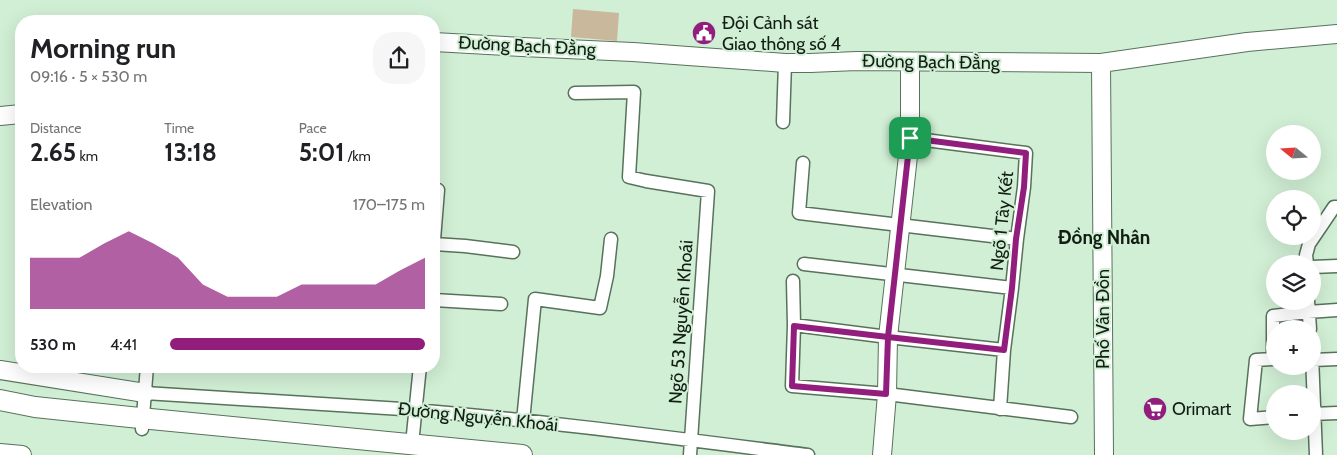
<!DOCTYPE html>
<meta charset="utf-8">
<style>
body{margin:0;font-family:Cabin,sans-serif;background:#f6f6f6;color:#202124;height:100vh;display:flex;flex-direction:column;font-size:19px;white-space:nowrap}
*{box-sizing:border-box;margin:0}
p{font-size:16px;color:#757577}
.icon{flex:none;width:28px;height:28px;fill:none;stroke:currentColor;stroke-width:2;stroke-linecap:round;stroke-linejoin:round}
.map{position:relative;flex:1;overflow:hidden}
.sheet{position:absolute;left:15px;top:15px;width:425px;height:358px;display:flex;flex-direction:column;background:#fff;border-radius:20px;box-shadow:0 5px 20px #0002}
.sheet>*{flex:none}
.needle{width:32px;rotate:288deg}
.fabs{position:absolute;left:1266px;top:125px;display:grid;gap:10px}
.fabs a{display:grid;place-items:center;width:55px;height:55px;border-radius:50%;background:#fff;box-shadow:0 5px 20px #0002;font-size:25px}
.pin{position:absolute;display:grid;place-items:center;width:42px;height:42px;color:#fff;margin:-21px;border-radius:10px;box-shadow:0 2px 8px #0006}
.round{display:grid;place-items:center;flex:none;width:52px;height:52px;border-radius:20px;background:#f6f6f6}
.summary{display:flex;align-items:center;justify-content:space-between;height:85px;padding:0 15px}
h1{font-size:28px;font-weight:700;line-height:38px}
.metrics{display:grid;grid-template-columns:repeat(3,1fr);gap:8px;height:85px;padding:5px 15px}
.metrics div{display:grid;align-content:center}
.metrics b{font-size:25px;font-weight:700}
.metrics small{font-size:14px;font-weight:400}
.metrics p{font-size:14px}
.chart{height:140px;padding:10px 15px}
.chart p{display:flex;justify-content:space-between}
.chart svg{width:100%;height:90px;margin-top:5px;fill:#911e7d;opacity:.7}
ul{padding:0 15px;list-style:none;font-size:16px}
li{display:grid;grid-template-columns:80px 60px 1fr;align-items:center;height:38px}
li i{height:12px;border-radius:6px;background:#911e7d}
.map>svg:first-child{display:block}
.pitch{fill:#c9b89c}
.lines{fill:none;stroke-linecap:round;stroke-linejoin:round}
.street-casing{stroke:#58725b;stroke-width:15}
.secondary-casing{stroke:#58725b;stroke-width:20}
.primary-casing{stroke:#58725b;stroke-width:22}
.street{stroke:#fff;stroke-width:12}
.secondary{stroke:#fff;stroke-width:18}
.primary{stroke:#fff;stroke-width:20}
.route-casing{stroke:#fff;stroke-width:10}
.route{stroke:#911e7d;stroke-width:6}
.labels{text-anchor:middle;dominant-baseline:central;stroke-width:4;stroke-linejoin:round;paint-order:stroke}
.poi-label{font-size:18px;fill:#121d13;stroke:#d1efd5;text-anchor:start}
.street-label{font-size:18px;fill:#121d13;stroke:#d1efd5}
.neighbourhood-label{font-size:19px;font-weight:bold;fill:#121d13;stroke:#d1efd5}
</style>
<div class="map">
<svg width="1337" height="455" viewBox="0 0 1337 455">
<rect width="100%" height="100%" fill="#d1efd5"/>
<path class="pitch" d="M 573,9 L 619,13 L 617,41 L 571,37 Z"/>
<g class="lines">
<g class="street-casing">
<path id="street" d="M 575,93 L 634,92 L 629,177 L 646,181 L 708,191 L 690,455
M 783,122 L 785,63
M 910,138 L 1026,153 L 1024,187 L 1017,239 L 1012,288 L 1004,350 L 1000,409
M 803,163 L 799,213 L 1017,239
M 434,240 L 438,190
M 434,244 L 465,246 L 513,252
M 804,264 L 1012,288
M 1307,264 L 1306,255 L 1309,244 L 1334,207 L 1337,207
M 1312,267 L 1337,266
M 793,281 L 794,325
M 434,300 L 501,304
M 1308,301 L 1310,329
M 1004,350 L 888,337 L 794,325 L 792,386 L 887,394 L 1071,417
M 1312,356 L 1316,455
M 1313,360 L 1337,359
M 145,393 C 231,399 317,403 402,409 C 538,420 673,438 808,455
M 1312,414 L 1337,413
M 1275,417 L 1250,419 L 1256,360 L 1273,359 L 1273,316 L 1308,312 L 1337,310
M 523,421 L 535,299 L 600,308 L 607,276 L 611,239
M 142,429 L 147,366
M 412,444 L 420,366"/>
</g>
<g class="secondary-casing">
<path id="secondary" d="M 434,42 L 522,47 L 633,52 L 785,63 L 810,63 L 857,61 L 1101,63 L 1247,42 L 1337,34
M 1101,63 L 1104,455
M 0,116 L 21,114
M 0,370 L 145,393
M 0,453 L 22,455
M 882,455 L 887,394 L 888,337 L 910,138 L 910,62"/>
</g>
<g class="primary-casing">
<path id="primary" d="M 0,400 L 35,407 L 130,417 L 522,455"/>
</g>
<use href="#street" class="street"/>
<use href="#secondary" class="secondary"/>
<use href="#primary" class="primary"/>
</g>
<g class="lines">
<g class="route-casing">
<path id="route" d="M 910,138 L 888,337 L 886,394 L 792,386 L 794,326 L 888,337 L 1004,350 L 1012,288 L 1016,239 L 1024,187 L 1026,153 L 910,138"/>
</g>
<use href="#route" class="route"/>
</g>
<defs>
<g id="civic-disc" transform="scale(1.25)"><circle r="9.5" fill="#911e7d" stroke="#d1efd5"/><path d="M-.6-6.5H3V-4.5H.6V-3L4-1V1h2V6H-6V1h2V-1L-.6-3ZM-1.2 2.5V6h2.4V2.5Z" fill="#fff"/></g>
<g id="supermarket-disc" transform="scale(1.25)"><circle r="9.5" fill="#911e7d" stroke="#d1efd5"/><path d="M-6-5.5h2.5l.6 2H6L4.5 2H-2.5L-4.4-4H-6ZM-1.5 3.2a1.3 1.3 0 1 0 .1 0ZM3 3.2a1.3 1.3 0 1 0 .1 0Z" fill="#fff"/></g>
</defs>
<g fill-rule="evenodd">
<use href="#civic-disc" x="704" y="33"/>
<use href="#supermarket-disc" x="1155" y="409"/>
</g>
<g class="labels">
<g class="poi-label">
<text x="722" y="23">Đội Cảnh sát<tspan x="722" dy="21">Giao thông số 4</tspan></text>
<text x="1172" y="409">Orimart</text>
</g>
<g class="street-label">
<text transform="translate(527 46) rotate(3)">Đường Bạch Đằng</text>
<text transform="translate(931 62) rotate(1)">Đường Bạch Đằng</text>
<text transform="translate(1002 221) rotate(-84)">Ngõ 1 Tây Kết</text>
<text transform="translate(1103 319) rotate(-90)">Phố Vân Đồn</text>
<text transform="translate(681 322) rotate(-86)">Ngõ 53 Nguyễn Khoái</text>
<text transform="translate(478 417) rotate(6)">Đường Nguyễn Khoái</text>
</g>
<g class="neighbourhood-label">
<text x="1104" y="237">Đồng Nhân</text>
</g>
</g>
</svg>
<div class="fabs">
<a><svg class="needle" viewBox="-14 -14 28 28"><path d="M0-13l5 13h-10z" fill="#e53935"/><path d="M0 13l5-13h-10z" fill="#757577"/></svg></a>
<a><svg class="icon" aria-label="locate" viewBox="0 0 24 24"><circle cx="12" cy="12" r="6"/><path d="M12 2v4M12 18v4M2 12h4M18 12h4"/></svg></a>
<a><svg class="icon" aria-label="layers" viewBox="0 0 24 24"><path d="M12 4l9 5-9 5-9-5zM3 14l9 5 9-5"/></svg></a>
<a>+</a>
<a>−</a>
</div>
<div class="pin" style="left:910px;top:138px;background:#1e9e55"><svg class="icon" aria-label="arrive" viewBox="0 0 24 24"><path d="M6 21V4h12l-3 4 3 4H6"/></svg></div>
<section class="sheet">
<div class="summary"><div><h1>Morning run</h1><p>09:16 · 5 × 530 m</p></div><a class="round"><svg class="icon" aria-label="share" viewBox="0 0 24 24"><path d="M12 15V3M7 8l5-5 5 5M5 13v7h14v-7"/></svg></a></div>
<div class="metrics">
<div><p>Distance</p><b>2.65<small> km</small></b></div>
<div><p>Time</p><b>13:18</b></div>
<div><p>Pace</p><b>5:01<small> /km</small></b></div>
</div>
<div class="chart"><p><span>Elevation</span>170–175 m</p>
<svg viewBox="0 0 160 44" preserveAspectRatio="none"><path d="M0 44V19L10 19L20 19L30 12L40 6L50 12L60 19L70 32L80 38L90 38L100 38L110 32L120 32L130 32L140 32L150 25L160 19V44z"/></svg>
</div>
<ul>
<li><b>530 m</b>4:41<i style="width:100%"></i></li>
</ul>
</section>
</div>
